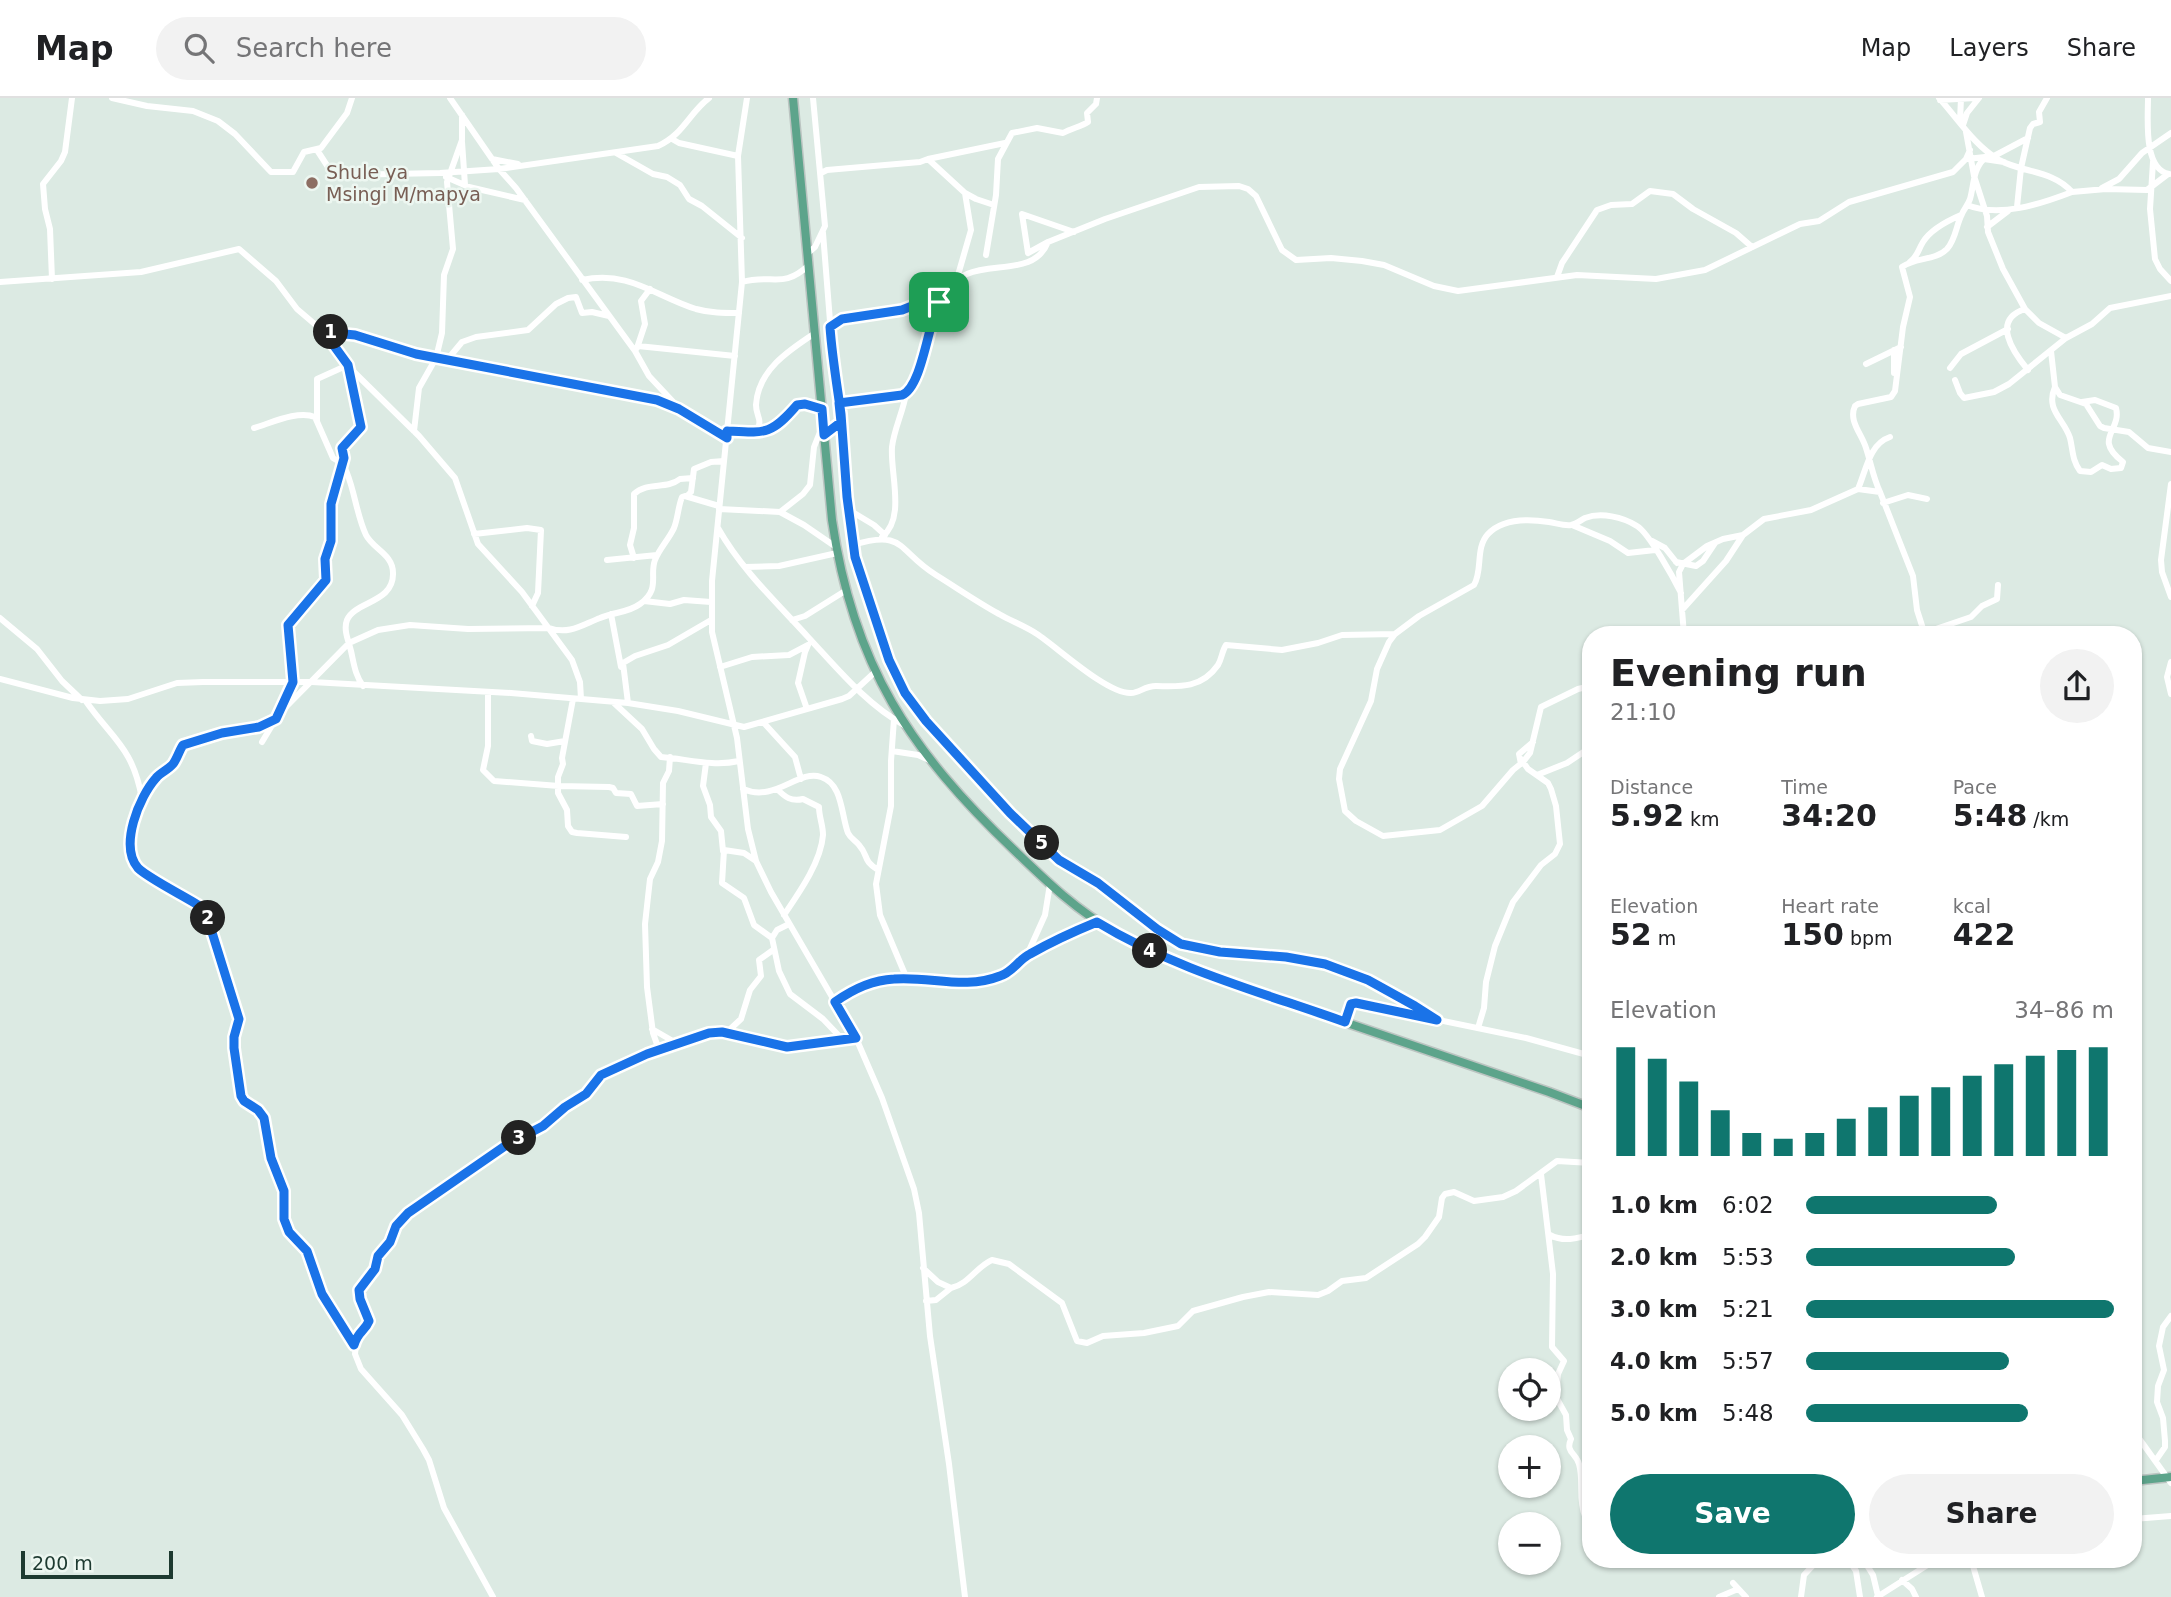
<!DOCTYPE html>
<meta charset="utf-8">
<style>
body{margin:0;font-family:"DejaVu Sans",sans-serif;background:#f2f2f2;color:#202124;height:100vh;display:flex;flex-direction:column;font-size:26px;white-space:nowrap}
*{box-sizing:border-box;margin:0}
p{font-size:23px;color:#757577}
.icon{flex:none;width:38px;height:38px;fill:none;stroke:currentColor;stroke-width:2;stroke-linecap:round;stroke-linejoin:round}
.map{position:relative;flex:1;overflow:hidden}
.drawer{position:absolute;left:1582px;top:528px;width:560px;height:942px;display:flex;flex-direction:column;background:#fff;border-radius:28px;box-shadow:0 2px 5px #0004}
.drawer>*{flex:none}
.fabs{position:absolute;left:1498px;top:1260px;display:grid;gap:14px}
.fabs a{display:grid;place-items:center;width:63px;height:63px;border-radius:50%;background:#fff;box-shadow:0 2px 5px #0004;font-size:35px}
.scale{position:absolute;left:21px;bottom:18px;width:152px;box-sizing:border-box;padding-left:7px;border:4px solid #1d3a30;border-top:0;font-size:19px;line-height:24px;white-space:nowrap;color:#1d3a30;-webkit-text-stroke:5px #edf7f1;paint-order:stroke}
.pin{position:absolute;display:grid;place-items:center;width:60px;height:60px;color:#fff;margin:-30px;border-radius:14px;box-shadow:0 4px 10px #0006}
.km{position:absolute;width:35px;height:35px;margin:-18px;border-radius:50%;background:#222;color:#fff;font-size:19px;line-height:35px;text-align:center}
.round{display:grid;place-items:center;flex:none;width:74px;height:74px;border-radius:37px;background:#f2f2f2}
.overview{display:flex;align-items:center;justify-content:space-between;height:119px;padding:0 28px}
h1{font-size:38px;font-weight:600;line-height:52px}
.figures{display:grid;grid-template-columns:repeat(3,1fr);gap:10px;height:119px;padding:7px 28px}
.figures div{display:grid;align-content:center}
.figures b{font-size:30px;font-weight:600}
.figures small{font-size:19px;font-weight:400}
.figures p{font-size:19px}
.chart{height:196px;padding:14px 28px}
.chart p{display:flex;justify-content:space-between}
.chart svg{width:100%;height:126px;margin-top:7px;stroke:#0f766e;stroke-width:6}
.cta{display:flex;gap:14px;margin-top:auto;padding:14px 28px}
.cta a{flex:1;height:80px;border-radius:42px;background:#0f766e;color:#fff;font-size:28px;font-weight:600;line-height:80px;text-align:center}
.cta a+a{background:#f2f2f2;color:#202124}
ul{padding:0 28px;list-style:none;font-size:23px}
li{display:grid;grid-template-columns:112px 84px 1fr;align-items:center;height:52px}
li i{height:18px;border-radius:9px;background:#0f766e}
header{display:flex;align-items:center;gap:42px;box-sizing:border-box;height:98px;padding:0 35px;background:#fff;border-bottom:2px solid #e0e0e0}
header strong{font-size:33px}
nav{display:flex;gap:38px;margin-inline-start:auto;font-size:24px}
.search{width:490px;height:63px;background:#f2f2f2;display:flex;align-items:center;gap:18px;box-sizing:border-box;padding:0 24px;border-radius:38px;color:#757577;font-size:26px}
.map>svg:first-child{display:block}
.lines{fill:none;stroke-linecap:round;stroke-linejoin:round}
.major-casing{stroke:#bbc4c1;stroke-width:11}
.minor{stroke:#fff;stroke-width:6}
.major{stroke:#5da48b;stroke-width:8}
.route-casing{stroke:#fff;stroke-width:14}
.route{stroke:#1a73e8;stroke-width:9}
.education-dot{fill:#8d6e63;stroke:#edf7f1;stroke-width:2.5}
.labels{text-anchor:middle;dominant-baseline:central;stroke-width:5;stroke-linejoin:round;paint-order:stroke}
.education-label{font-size:19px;fill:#785e54;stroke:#edf7f1;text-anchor:start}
</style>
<header>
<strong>Map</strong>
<div class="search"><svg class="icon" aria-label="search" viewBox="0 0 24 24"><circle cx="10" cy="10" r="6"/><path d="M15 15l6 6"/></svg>Search here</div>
<nav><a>Map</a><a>Layers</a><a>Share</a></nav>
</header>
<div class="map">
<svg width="2171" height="1499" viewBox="0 0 2171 1499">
<rect width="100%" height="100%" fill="#dceae3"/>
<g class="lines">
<g class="major-casing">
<path id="major" d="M 793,0 L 832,422 C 853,567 910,653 1014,752 C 1046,783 1078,814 1117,835 C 1180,871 1250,892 1318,915 C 1395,941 1472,968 1549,994 L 1591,1010
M 2133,1383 L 2171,1379"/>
</g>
<path class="minor" d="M 112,0 L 147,8 L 193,13 L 218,23 L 235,36 L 271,74 L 293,74 L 304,54 L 321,50 L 347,15 L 352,0
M 450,0 L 499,71 L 516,90 L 635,253 L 649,278 L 678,309
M 747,0 L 738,58 L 742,184 L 712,483 L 712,534 L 737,640 L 748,731 L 756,763 L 771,794 L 856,940 L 882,1000 L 914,1091 L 919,1115 L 930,1238 L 949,1366 L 965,1499
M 1939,0 C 1958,21 1974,47 1999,62 C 2023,75 2053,72 2072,94 L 2106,91 L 2147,92 L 2168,76
M 2148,0 C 2148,21 2143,71 2169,76
M 1940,2 L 1975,0
M 1960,23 L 1961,0
M 1963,27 L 1967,15 L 1979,0
M 1966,34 L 1974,78 L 1987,118 L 1988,134 L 2003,171 L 2025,211 L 2039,225 L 2066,240
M 672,41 L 679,45 L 738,58
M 462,44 L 465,87
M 317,52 L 328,69 L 342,77 L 440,75 L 499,71 L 658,48 C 684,36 689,15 709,0
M 616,55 L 653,76 L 667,79 L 680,87 L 689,101 L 702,108 L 742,140
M 492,61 L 518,66
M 928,61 L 1005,45
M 1967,61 L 1994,58 L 2028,40
M 2153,64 L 2150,111 L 2155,161 L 2160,171 L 2171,183
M 821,75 L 827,72 L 920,64 L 928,61 L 965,95 L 971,132 L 956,184 L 926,186
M 446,79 L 469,89 L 525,102
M 2102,90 L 2119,81 L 2142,55 L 2171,35
M 965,95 L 976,101 L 994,107
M 1967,107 C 1999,120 2041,106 2072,94
M 2017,109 L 2021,70 L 2030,30 L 2033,26 L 2040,24 L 2039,14 L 2047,0
M 1987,129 L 2008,113
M 823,135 L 833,261 L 841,316 L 846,383 L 855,459 L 885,551 L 898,581 L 915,609 L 995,700 L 1059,762 L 1098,785 L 1167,838 L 1181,846 L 1203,851 L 1286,859 L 1342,871 L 1384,890 L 1437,922
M 1048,144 L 1028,155 L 1022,116 L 1074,134
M 808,155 L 815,149 L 825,128 L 813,0
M 986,157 L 996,97 L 998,61 L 1012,35 L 1037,30 L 1063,35 C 1072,30 1080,29 1088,24 L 1087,15 L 1096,6 L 1097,0
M 1910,164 C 1918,158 1918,152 1923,144 C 1931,131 1947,123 1961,117
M 1557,179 L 1562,165 L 1597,112 L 1611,107 L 1632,106 L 1650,93 L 1673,96 L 1693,111 L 1736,135 L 1752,149
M 52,181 L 50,131 L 45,111 L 43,86 L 61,63 L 65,54 L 72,0
M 582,182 C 629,172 655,198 696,211 C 710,215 724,215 739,215
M 0,184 L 141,174 L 239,151 L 276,183 L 297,211 L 324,234 L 355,275 L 419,338 L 455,380 L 478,446 L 522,494 L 572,562 L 580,584 L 581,601
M 742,184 C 772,175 782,192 809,167
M 2025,211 C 1991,222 2013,254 2028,272
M 830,229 C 838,220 895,211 910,209 C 922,207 925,212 937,205
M 324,234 L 355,237 L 436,260 L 657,302 L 679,311 L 727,340
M 638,248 L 735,258
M 637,250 L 645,226 L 641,203 L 650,191
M 2051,253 L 2055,289 L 2060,297 L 2086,306 L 2100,328 L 2104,330 L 2129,334 L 2148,350 L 2171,354
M 447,262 L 462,244 L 476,239 L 528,232 L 556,206 L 568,200 L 576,199 L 582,215 L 592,214 L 609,218
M 1866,266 L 1901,249
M 1950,270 L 1961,256 L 2008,231
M 1894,275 L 1894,252
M 1955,282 L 1960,295 L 1964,300 L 1994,294 L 2009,286 L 2066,240 L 2092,226 L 2110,210 L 2171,198
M 2055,289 C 2045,312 2064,321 2070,340 C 2073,352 2072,362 2080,373 L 2091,374 L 2102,367 L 2111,371 L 2121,370 L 2123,364 C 2092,340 2122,333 2116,310 L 2095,302 L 2082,304
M 839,305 L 897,298 C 901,297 904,297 908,294 C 924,281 926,217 946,193 C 952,187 959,179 967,176 C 994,164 1035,177 1048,144 L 1105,121 L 1199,89 L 1239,88 L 1248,91 L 1256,98 L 1282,152 L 1296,162 L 1331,160 L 1362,163 L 1384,167 L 1434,188 L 1458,193 L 1577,177 L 1656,181 L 1705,172 L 1800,126 L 1819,123 L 1849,104 L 1953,74 L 1966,61 L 1970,52
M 317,323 L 317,281 L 348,267 L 361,329 L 342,350 L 344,360 L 331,406 L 331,443 L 325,461 L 326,482 L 319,493 L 298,513 L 288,527 L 293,584 L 276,621 L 259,630 L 222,635 L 183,647 C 179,653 177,661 173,666 C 168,672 161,674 156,680 C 139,698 119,748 139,770 C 148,781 184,798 199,807 L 206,815 L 239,921 L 234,939 L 234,949 L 241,998 L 245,1003 L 258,1012 L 264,1020 L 271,1060 L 284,1093 L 284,1121 L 289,1134 L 307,1154 L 322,1196 L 354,1247
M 254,330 C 271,325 298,312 315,319 L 333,360 L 343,366 L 347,375 C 355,395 357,418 366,437 C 373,451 393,456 393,475 C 394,505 355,503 347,522 C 343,532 349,544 351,553 C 354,566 355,577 363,588
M 414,333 L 419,290 L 436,260 L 442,235 L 444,177 L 453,151 L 447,84 L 462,42 L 462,17
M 728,333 L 769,332 L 782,324 L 800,306 L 822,311
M 757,334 C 763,320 756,319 756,307 C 758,272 789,252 815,235
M 824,337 L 841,324
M 2171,386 L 2161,462 L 2162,474 L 2171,499
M 1858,391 C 1866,373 1869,346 1890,339
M 1880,394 C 1873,379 1871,365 1866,350 C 1862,336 1848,323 1855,308 L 1858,306 L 1891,299 L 1895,293 L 1903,229 L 1910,199 L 1902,169 C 1915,159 1935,163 1947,151 C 1956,141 1956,127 1962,116 C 1964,111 1968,107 1970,101 C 1974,87 1973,71 1984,61 L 2004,64
M 687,398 L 691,394 L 694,371 L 711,364 L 724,363
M 1883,405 L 1908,397 L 1927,401
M 719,411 L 780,414 L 804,427 L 836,449
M 849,412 L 874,427 L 885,437
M 780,414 L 803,396 L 810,387 L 814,349 L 822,329
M 1572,427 L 1610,443 L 1628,455 L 1655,452
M 718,430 C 741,471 776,504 808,539 C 837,570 867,607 904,627
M 474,436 L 527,430 L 541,432 L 538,495 L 532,508
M 882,439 C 906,420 890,376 892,349 C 894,331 903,314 906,296
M 1652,443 L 1665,450 L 1677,465
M 853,447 C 906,431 897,453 936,477 C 957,490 977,504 999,516 C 1011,523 1025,528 1037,536 C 1057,549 1107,596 1131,595 C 1140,595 1144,588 1156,588 C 1181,589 1202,590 1218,567 C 1222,560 1222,553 1226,547 L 1282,552 L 1318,545 L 1342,537 L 1395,536
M 634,460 L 630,447 L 634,430 L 634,396 C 648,383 666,392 680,381 L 693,380
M 607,462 L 657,457
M 1676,464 L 1696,468 L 1703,463 L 1715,445
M 745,469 L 779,468 L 837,455
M 644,503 L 670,506 L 684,502 L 711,504
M 1682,512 L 1726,463 L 1743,437
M 611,516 L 621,569
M 0,520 L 37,551 L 62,583 L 82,602
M 792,522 L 805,518 L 845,493
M 1924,535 L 1971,519 L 1982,508 L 1997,501 L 1998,487
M 1684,537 L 1679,474 L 1683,466 L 1707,448 L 1723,441 L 1743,437 L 1764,421 L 1811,412 L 1858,391 L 1880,394 L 1913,478 L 1917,512 L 1925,537
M 2171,564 L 2167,579 L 2171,596
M 720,569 L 752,559 L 789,557 L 808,547
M 0,581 L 73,600 L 100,603 L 128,601 L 177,585 L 203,584 L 312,584 L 511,595 L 628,605 L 678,613 L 744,629 L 842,601 L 849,598 L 875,574
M 1591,588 L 1578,591 L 1541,609 L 1530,655 L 1523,664 L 1513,672 L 1482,708 L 1440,732 L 1383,738 L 1356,723 L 1345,713 L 1339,681 L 1340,671 L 1371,603 L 1377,571 L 1389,544 L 1395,536 L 1419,518 L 1474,487 C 1483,472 1475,450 1488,436 C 1503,420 1530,421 1549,424 C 1556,425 1564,428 1571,427 C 1576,426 1581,422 1585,420 C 1601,414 1623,419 1637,428 C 1649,435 1674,481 1681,495
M 488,594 L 488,648 L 483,672 L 494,683 L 559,688 L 609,689 L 613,690 L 616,695 L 631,696 L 637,708 L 663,706
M 573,601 L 562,660 L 563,666 L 558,679 L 558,695 L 567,712 L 568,728 L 572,734 L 577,735 L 626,739
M 85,602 C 112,641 133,649 142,701
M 614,605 L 642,631 L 654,651 L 661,659 C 687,661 713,669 739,663
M 628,605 L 623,565 L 635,558 L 668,547 L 711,522
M 807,611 L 798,585 L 805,554 L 808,547
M 282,613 L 349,545 L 378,532 L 410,527 L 468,531 L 549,530 C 569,537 582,527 600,520 C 613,514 628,515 640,506 C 661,491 649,477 655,462 C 659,451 669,441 674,430 C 678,420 678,409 682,399 L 685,398 L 719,408
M 894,621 L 891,663 L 891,708 L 876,786 L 880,817 L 907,881
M 763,624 L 795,659 L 801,681
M 531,638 L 532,643 L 547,646 L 565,643
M 262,644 L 274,624
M 892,653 L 918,657 L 929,662
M 706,665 L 703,688 L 710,707 L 711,719 L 721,733 L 723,753
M 1521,666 L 1519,656 L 1533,644
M 1537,677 L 1567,665 L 1591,649
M 743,691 C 775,705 798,671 821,679 C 843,686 841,717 848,735 C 851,741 855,742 859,747 C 869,758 862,762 878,772
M 777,691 C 785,699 791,704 803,701 L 819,709 C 819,719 823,727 823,737 C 821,764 799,795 784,817
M 756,763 L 744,755 L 724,752 L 722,785 L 744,800 L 754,827 L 772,840
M 789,826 L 777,832 L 772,840 L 779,873 L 790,896 L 823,921 L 843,942
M 1027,857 L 1045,817 L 1050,786
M 835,904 L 857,890 L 896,880 L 967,885 L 1001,878 L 1011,872 L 1027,857 L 1097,824
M 1345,924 L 1351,906 L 1356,905 L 1526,940 L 1591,958
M 1478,930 L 1484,910 L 1486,884 L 1495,848 L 1513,804 L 1541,767 L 1555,756 L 1560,746 L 1556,708 L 1551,691 L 1548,685 L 1528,671 L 1523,664
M 652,931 L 678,946
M 726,935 L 741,921 L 750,892 L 761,878 L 759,862 L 773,852
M 659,952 L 653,935 L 647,889 L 645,826 L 650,781 L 658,764 L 662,743 L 663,685 L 669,673 L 670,659
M 1541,1076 L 1553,1176 L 1552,1249 L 1564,1263 L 1558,1276 L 1556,1299 L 1566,1317 L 1567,1332 L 1571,1341 C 1565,1354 1576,1355 1579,1366 C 1584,1383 1578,1402 1585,1418
M 1550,1137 C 1563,1144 1577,1141 1591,1136
M 923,1170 L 938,1184 L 951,1190 C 969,1186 976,1169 992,1162 L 1009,1166 L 1062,1205 L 1077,1243 L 1087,1245 L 1103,1238 L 1144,1235 L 1178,1228 L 1193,1213 L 1243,1199 L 1269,1194 L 1318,1197 L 1328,1193 L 1342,1183 L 1366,1180 L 1418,1146 L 1425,1139 L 1439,1119 L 1442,1100 L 1445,1096 L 1454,1094 L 1474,1103 L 1503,1099 L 1516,1093 L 1557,1063 L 1591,1065
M 926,1203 L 936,1202 L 951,1190
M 2133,1332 L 2171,1385
M 2156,1362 L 2165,1349 L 2165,1343 L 2163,1320 L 2157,1304 L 2158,1288 L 2164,1272 L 2159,1248 L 2163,1229 L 2171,1218
M 2133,1421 L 2171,1418
M 1848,1461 L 1856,1473 L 1860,1499
M 1863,1461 L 1873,1477 L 1878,1498
M 1971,1461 L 1982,1499
M 1902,1482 L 1912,1491 L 1916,1499
M 1733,1485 L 1746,1499
M 493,1499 L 444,1410 L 429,1362 L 423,1351 L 402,1317 L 361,1271 L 355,1256 L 357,1236 L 367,1227 L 369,1223 L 360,1201 L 359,1192 L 375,1171 L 378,1158 L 390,1144 L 396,1128 L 408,1115 L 505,1048 L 543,1028 L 565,1009 L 586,996 L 601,977 L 647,956 L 709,935 L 722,934 L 787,949 L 856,940
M 1719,1499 L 1738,1491
M 1801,1499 L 1804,1477 L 1819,1461
M 1877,1499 L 1937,1461"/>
<use href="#major" class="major"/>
</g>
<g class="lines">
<g class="route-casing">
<path id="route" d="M 939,204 C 928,226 922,289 902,297 L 839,305 L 841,324 L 824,337 L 822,311 L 805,306 L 797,307 C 771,337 766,335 727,333 L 727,340 L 679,311 L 657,302 L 416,256 L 355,237 L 324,234 L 348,267 L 361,329 L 342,350 L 344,360 L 331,406 L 331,443 L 325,461 L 326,482 L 288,527 L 293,584 L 276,621 L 259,629 L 222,635 L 183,647 C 179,653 177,661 173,666 C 168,672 161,674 156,680 C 139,699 119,748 138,770 C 148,780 184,798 198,807 L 206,815 L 239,921 L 234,939 L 234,950 L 241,998 L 244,1003 L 258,1012 L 264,1020 L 271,1060 L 284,1093 L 284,1121 L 289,1134 L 307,1153 L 322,1196 L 354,1247 C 358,1233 365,1233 369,1223 L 360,1201 L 359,1192 L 375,1171 L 378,1158 L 390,1144 L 396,1128 L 408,1115 L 505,1048 L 543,1028 L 565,1009 L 586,996 L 601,977 L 647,956 L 709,935 L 722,934 L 787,949 L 856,940 L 835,904 C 853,891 873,882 894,881 C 930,878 965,892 1000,878 C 1013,874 1018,862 1030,856 C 1051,844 1075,833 1097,824 C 1174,871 1261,894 1345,924 L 1351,906 L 1356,905 L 1437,922 L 1415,908 L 1368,882 L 1325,866 L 1286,859 L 1220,854 L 1181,846 L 1157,831 L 1098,785 L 1059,762 L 1010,715 L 926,623 L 905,595 L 889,562 L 855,459 L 847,399 L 841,316 C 837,287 832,258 830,229 L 842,221 L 902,212 L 912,208 L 923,211 L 939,204"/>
</g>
<use href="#route" class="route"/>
</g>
<circle class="education-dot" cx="312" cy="85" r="7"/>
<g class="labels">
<g class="education-label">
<text x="326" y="74">Shule ya<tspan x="326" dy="22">Msingi M/mapya</tspan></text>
</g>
</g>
</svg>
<div class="fabs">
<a><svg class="icon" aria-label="locate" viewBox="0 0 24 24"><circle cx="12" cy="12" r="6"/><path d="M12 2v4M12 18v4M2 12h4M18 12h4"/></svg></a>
<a>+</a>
<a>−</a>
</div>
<div class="scale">200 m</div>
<div class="pin" style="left:939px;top:204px;background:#1e9e55"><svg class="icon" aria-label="arrive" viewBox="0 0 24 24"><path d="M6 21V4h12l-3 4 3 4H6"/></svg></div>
<b class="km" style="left:331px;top:234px">1</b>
<b class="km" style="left:208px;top:820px">2</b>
<b class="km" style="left:519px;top:1040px">3</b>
<b class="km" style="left:1150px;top:853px">4</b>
<b class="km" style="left:1042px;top:745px">5</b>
<section class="drawer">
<div class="overview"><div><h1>Evening run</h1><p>21:10</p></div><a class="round"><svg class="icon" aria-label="share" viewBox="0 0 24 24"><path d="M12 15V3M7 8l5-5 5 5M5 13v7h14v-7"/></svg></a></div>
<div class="figures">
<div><p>Distance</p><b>5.92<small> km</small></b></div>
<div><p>Time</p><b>34:20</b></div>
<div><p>Pace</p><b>5:48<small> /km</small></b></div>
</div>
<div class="figures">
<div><p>Elevation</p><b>52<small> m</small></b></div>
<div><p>Heart rate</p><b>150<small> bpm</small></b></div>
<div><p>kcal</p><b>422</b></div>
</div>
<div class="chart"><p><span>Elevation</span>34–86 m</p>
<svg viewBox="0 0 160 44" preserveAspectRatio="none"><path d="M5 44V6M15 44V10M25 44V18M35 44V28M45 44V36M55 44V38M65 44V36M75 44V31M85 44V27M95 44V23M105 44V20M115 44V16M125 44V12M135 44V9M145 44V7M155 44V6"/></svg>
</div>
<ul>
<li><b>1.0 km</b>6:02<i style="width:62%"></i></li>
<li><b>2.0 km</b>5:53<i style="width:68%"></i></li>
<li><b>3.0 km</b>5:21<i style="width:100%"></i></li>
<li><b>4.0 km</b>5:57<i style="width:66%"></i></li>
<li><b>5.0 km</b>5:48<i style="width:72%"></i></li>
</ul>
<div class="cta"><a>Save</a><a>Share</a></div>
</section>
</div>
